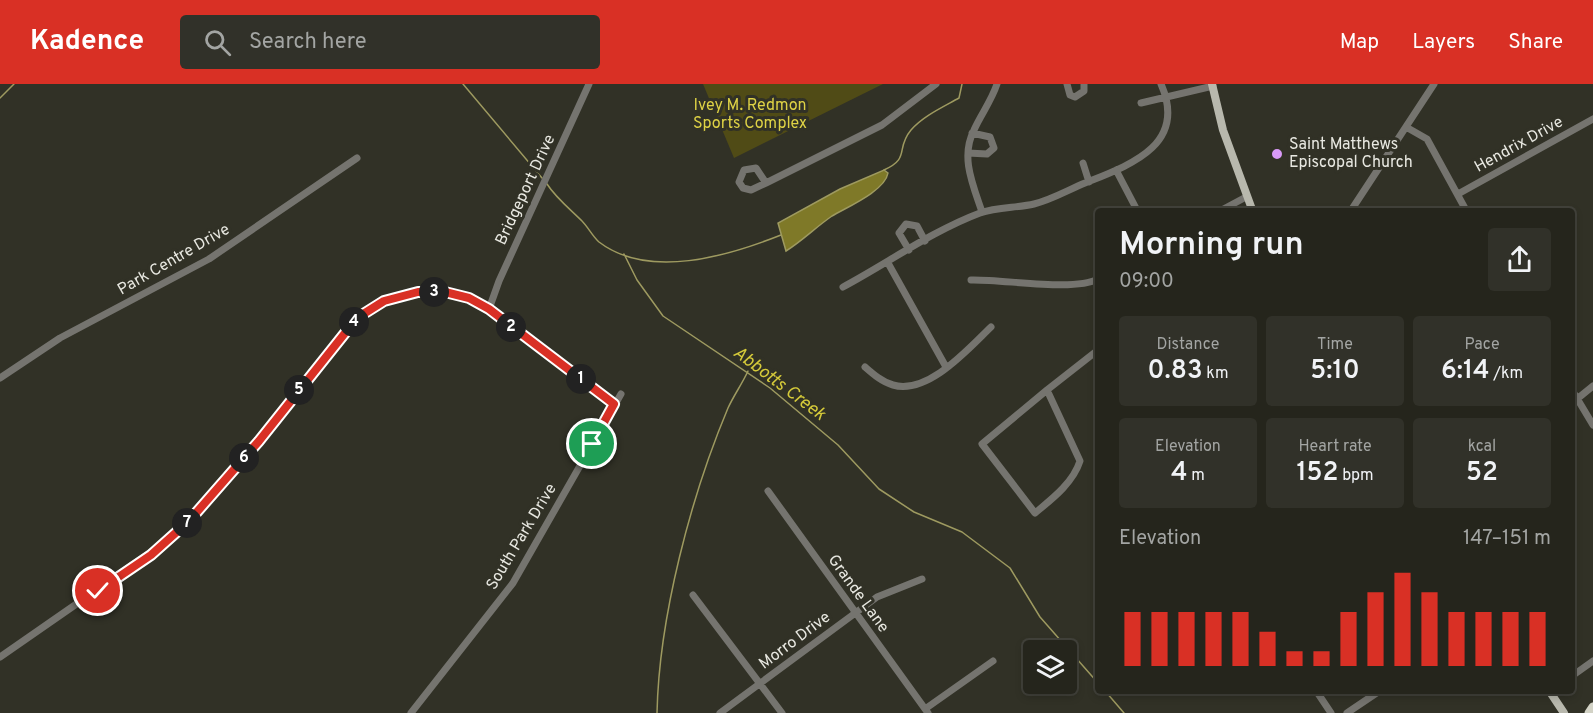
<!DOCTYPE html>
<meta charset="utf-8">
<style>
body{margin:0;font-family:Overpass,sans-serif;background:#313129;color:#f1f3f6;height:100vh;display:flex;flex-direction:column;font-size:22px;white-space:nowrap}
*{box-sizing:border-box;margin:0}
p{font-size:20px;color:#a3a5a3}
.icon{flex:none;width:33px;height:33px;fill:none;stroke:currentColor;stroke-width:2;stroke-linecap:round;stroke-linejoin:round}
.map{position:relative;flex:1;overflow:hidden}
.side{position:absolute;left:1095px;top:124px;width:480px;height:486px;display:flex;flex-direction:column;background:#25251c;border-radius:6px;box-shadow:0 3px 9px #0003,0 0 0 2px #42423b}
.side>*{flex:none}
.controls{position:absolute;left:1023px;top:556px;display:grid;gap:12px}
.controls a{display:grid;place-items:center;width:54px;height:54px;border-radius:6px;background:#25251c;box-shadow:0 3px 9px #0003,0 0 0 2px #42423b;font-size:30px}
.pin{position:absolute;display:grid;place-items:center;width:51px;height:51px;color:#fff;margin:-26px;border:3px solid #fff;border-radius:50%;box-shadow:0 2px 6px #0007}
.km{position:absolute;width:30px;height:30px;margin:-15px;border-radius:50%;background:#222;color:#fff;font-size:16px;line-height:30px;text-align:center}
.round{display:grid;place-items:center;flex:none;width:63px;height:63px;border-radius:6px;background:#313129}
.summary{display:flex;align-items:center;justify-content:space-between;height:102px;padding:0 24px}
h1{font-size:33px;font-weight:600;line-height:45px}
.stats{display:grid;grid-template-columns:repeat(3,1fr);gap:9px;height:102px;padding:6px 24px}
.stats div{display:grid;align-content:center;border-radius:6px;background:#313129;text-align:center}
.stats b{font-size:26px;font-weight:600}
.stats small{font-size:16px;font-weight:400}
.stats p{font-size:16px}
.chart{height:168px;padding:12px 24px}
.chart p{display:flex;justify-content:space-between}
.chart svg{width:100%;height:108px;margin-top:6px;stroke:#d93025;stroke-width:6}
header{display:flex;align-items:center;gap:36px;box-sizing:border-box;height:84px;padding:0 30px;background:#d93025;color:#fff}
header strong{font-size:28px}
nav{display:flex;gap:33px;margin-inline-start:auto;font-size:21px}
.search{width:420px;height:54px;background:#313129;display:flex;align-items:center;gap:15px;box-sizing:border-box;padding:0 21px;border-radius:6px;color:#a3a5a3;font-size:22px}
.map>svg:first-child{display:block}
.green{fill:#504b16}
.water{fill:#7f7928;stroke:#9e9a60;stroke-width:1.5}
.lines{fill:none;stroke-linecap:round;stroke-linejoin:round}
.stream{stroke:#9e9a60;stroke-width:1.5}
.minor{stroke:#75746f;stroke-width:7}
.major{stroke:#b8b8ad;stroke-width:8}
.highway{stroke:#d3d3c6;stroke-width:9}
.route-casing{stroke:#fff;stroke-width:12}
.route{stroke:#d93025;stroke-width:8}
.poi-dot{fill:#d99af7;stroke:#313126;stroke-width:2}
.labels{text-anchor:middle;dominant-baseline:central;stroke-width:6;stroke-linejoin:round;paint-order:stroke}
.park-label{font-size:16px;fill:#ded245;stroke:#313126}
.poi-label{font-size:16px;fill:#e8e8e1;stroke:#313126;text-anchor:start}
.street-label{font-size:16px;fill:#e8e8e1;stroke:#313126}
.water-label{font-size:18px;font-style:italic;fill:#d5ca3a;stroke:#313126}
</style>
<header>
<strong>Kadence</strong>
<div class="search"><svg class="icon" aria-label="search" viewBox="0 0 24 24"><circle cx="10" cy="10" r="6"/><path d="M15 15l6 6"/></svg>Search here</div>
<nav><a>Map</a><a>Layers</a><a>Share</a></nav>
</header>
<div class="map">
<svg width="1593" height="629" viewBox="0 0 1593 629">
<rect width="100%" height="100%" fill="#313126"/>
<path class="green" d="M 703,0 L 883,0 L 734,74 Z"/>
<path class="water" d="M 884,86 L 888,89 C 885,107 847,123 832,132 C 816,143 802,157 786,167 L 778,139 L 840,105 Z"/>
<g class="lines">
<path class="stream" d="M 463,0 L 542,94
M 0,14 L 14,0
M 884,86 C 911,74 895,65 911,46 C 923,32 943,23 959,14 L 962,0
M 547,100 C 556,114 570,125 582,137 C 588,143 593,153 599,158 C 649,196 728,172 781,151
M 624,170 L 637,196 L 663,232 L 770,304 L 838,361 L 879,405 L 914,428 L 962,448 L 1010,484 L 1040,533 L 1098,599
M 1106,608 L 1124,629
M 657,629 C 659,533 691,412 728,324 C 734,311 742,300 748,287"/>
<path class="minor" d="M 1067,0 L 1070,11 L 1075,13 L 1084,7 L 1084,0
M 1141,19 L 1213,2
M 1406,43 L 1427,55 L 1467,128
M 968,69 L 987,70 L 994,64 L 990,53 L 972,49
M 1083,79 L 1089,98
M 1116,86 L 1138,128
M 766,99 L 756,84 L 744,86 L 739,98 L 743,104 L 751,106 L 766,99 L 882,41 L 936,0
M 1458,110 L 1593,35
M 982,128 C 973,101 960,73 974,46 C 981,30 991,18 997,0
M 1218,128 L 1246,113
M 1350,128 L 1434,0
M 909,166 L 899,149 L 906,140 L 917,142 L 925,157
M 888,179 L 946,283
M 971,196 C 1003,195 1074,208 1098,195
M 843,203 C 888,179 932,147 980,129 C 997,123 1017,124 1034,120 C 1051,116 1068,106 1085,99 C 1130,81 1188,61 1161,0
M 489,225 L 499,197 L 589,0
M 865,283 C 873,290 882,298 893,301 C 928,311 968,265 991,243
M 0,294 L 60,254 L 209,175 L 357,74
M 1047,306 L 1080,377 C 1073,399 1052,415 1035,429 L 982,360 Z
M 1047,306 L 1098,266
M 1572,306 L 1593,341
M 1577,315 L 1593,302
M 768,407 L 928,629
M 693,511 L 782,629
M 0,573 L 170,455 L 259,357 L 357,234 L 385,217 L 418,208 L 445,208 L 469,214 L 489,225 L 614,320
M 1572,592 L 1593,577
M 1317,608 L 1331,629
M 925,625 L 993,577
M 411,629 L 513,499 L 621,310
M 720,629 L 877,513 L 922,495
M 1347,629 L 1378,608"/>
<path class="major" d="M 1212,0 L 1223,46 L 1253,128
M 1550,608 L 1564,629"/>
<path class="highway" d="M 1589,629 L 1593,623"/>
</g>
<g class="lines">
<g class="route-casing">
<path id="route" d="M 98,507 L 151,471 L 189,437 L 259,357 L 357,234 L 384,217 L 418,208 L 445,208 L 469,214 L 489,225 L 614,320 L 592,360"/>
</g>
<use href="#route" class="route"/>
</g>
<circle class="poi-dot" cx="1277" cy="70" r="6"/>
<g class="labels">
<g class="park-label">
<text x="750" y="22">Ivey M. Redmon<tspan x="750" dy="18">Sports Complex</tspan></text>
</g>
<g class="poi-label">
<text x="1289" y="61">Saint Matthews<tspan x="1289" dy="18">Episcopal Church</tspan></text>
</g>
<g class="street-label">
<text transform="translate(1519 61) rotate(-29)">Hendrix Drive</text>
<text transform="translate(526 106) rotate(-65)">Bridgeport Drive</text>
<text transform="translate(174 176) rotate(-30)">Park Centre Drive</text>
<text transform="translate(522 453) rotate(-59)">South Park Drive</text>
<text transform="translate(858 510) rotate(54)">Grande Lane</text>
<text transform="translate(795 557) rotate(-37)">Morro Drive</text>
</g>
<g class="water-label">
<text transform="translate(779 300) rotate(37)">Abbotts Creek</text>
</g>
</g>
</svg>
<div class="controls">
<a><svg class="icon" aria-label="layers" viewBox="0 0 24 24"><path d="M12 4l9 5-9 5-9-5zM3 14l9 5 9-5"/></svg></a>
</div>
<div class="pin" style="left:592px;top:360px;background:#1e9e55"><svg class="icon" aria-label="arrive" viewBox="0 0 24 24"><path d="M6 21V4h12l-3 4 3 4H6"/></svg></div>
<div class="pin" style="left:98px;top:507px;background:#d93025"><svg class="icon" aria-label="check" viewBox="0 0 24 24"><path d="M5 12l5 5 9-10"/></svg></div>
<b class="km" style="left:581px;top:295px">1</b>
<b class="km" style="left:511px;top:243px">2</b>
<b class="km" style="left:434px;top:208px">3</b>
<b class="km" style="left:354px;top:238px">4</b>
<b class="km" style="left:299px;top:306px">5</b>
<b class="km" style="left:244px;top:374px">6</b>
<b class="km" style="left:187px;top:439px">7</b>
<section class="side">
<div class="summary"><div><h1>Morning run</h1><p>09:00</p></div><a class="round"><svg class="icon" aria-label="share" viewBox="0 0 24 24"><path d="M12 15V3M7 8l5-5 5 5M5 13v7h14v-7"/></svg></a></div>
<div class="stats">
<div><p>Distance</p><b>0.83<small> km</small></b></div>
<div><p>Time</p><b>5:10</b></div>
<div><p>Pace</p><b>6:14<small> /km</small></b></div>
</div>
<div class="stats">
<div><p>Elevation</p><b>4<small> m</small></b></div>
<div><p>Heart rate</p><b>152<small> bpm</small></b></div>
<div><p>kcal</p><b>52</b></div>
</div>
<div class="chart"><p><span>Elevation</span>147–151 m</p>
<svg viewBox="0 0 160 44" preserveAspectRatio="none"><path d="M5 44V22M15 44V22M25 44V22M35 44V22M45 44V22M55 44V30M65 44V38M75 44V38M85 44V22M95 44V14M105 44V6M115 44V14M125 44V22M135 44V22M145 44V22M155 44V22"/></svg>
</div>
</section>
</div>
